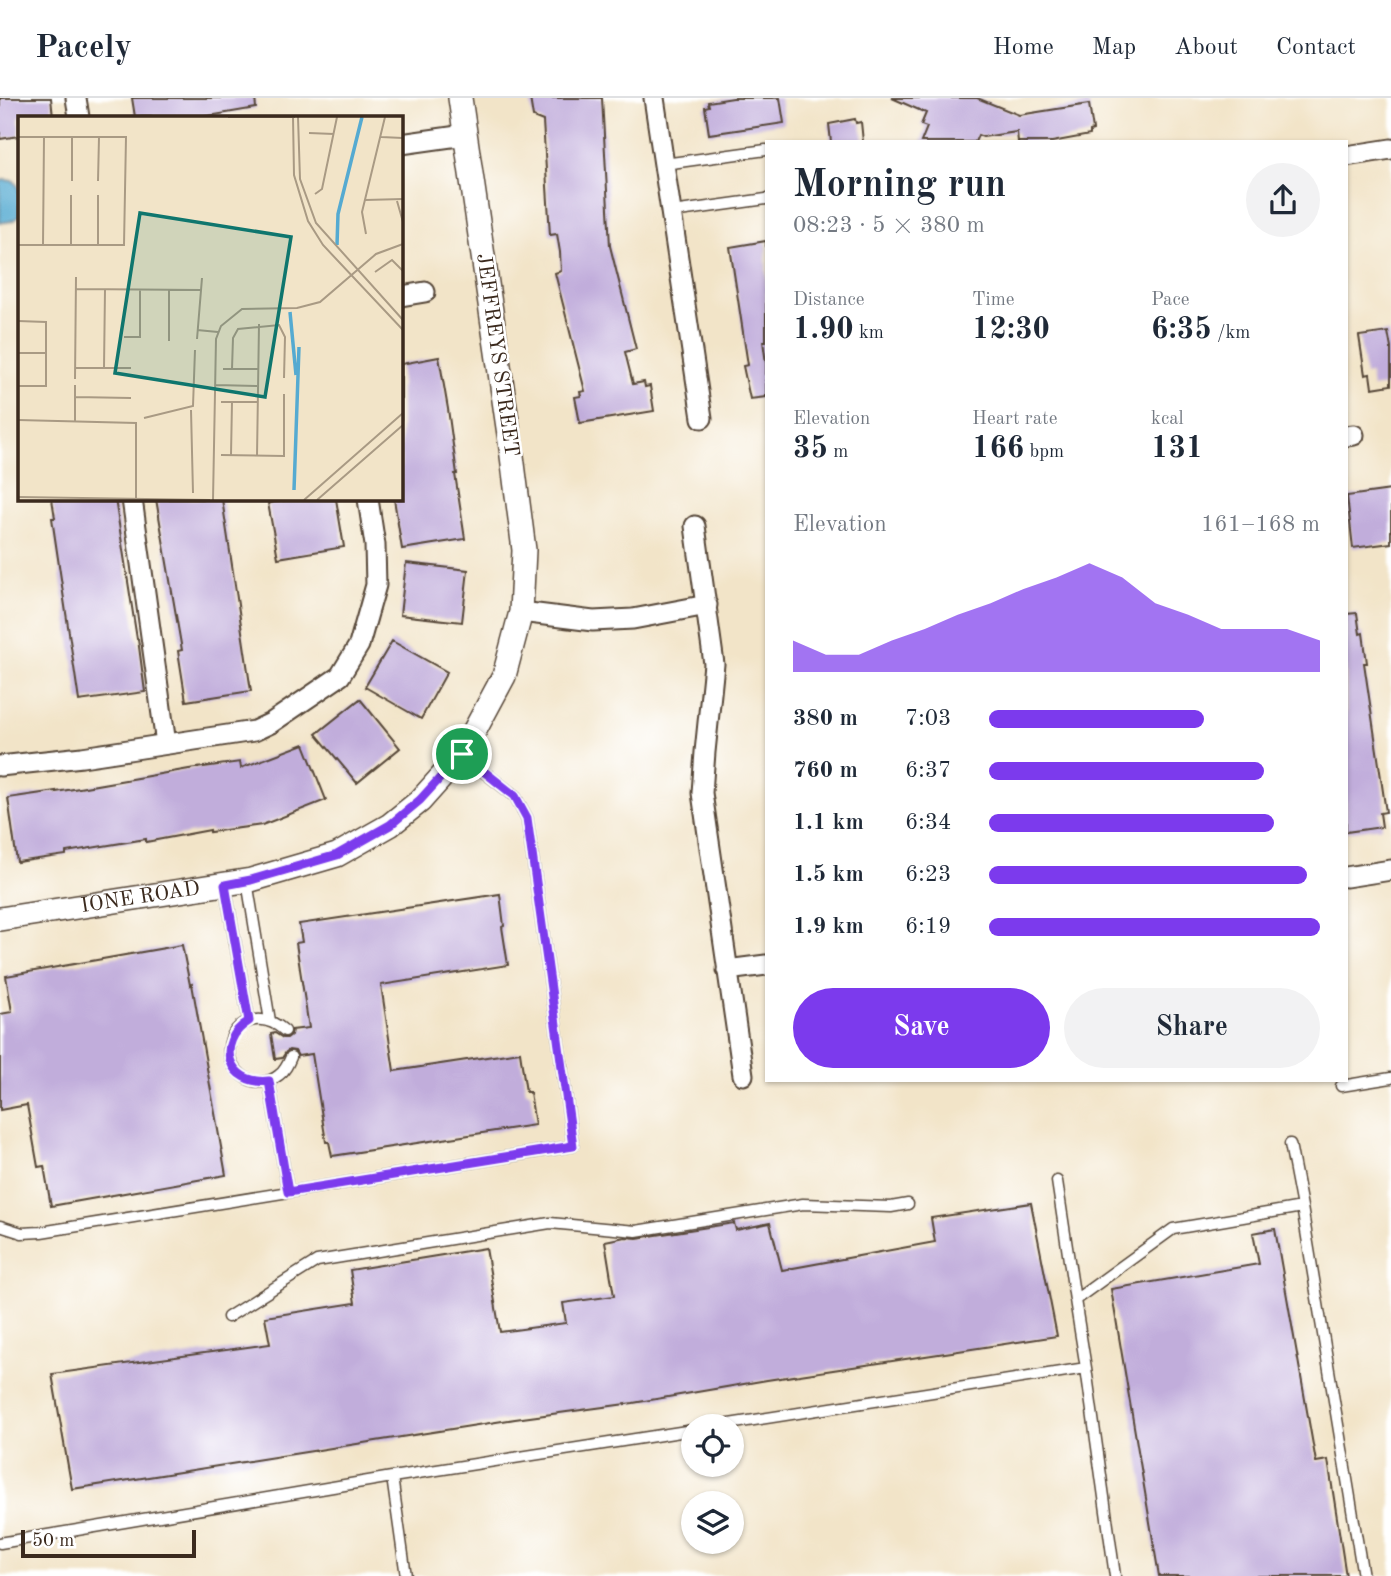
<!DOCTYPE html>
<meta charset="utf-8">
<style>
body{margin:0;font-family:"Old Standard TT",serif;background:#f2f2f3;color:#1f2937;height:100vh;display:flex;flex-direction:column;font-size:26px;white-space:nowrap}
*{box-sizing:border-box;margin:0}
p{font-size:23px;color:#747a83}
.icon{flex:none;width:38px;height:38px;fill:none;stroke:currentColor;stroke-width:2;stroke-linecap:round;stroke-linejoin:round}
.map{position:relative;flex:1;overflow:hidden}
.drawer{position:absolute;left:765px;top:42px;width:583px;height:942px;display:flex;flex-direction:column;background:#fff;border-radius:0px;box-shadow:0 2px 5px #0004}
.drawer>*{flex:none}
.tools{position:absolute;left:681px;top:1316px;display:grid;gap:14px}
.tools a{display:grid;place-items:center;width:63px;height:63px;border-radius:50%;background:#fff;box-shadow:0 2px 5px #0004;font-size:35px}
.scale{position:absolute;left:21px;bottom:18px;width:175px;box-sizing:border-box;padding-left:7px;border:4px solid #3b2a1e;border-top:0;font-size:19px;line-height:24px;white-space:nowrap;color:#3b2a1e;-webkit-text-stroke:5px #fff;paint-order:stroke}
.pin{position:absolute;display:grid;place-items:center;width:60px;height:60px;color:#fff;margin:-30px;border:4px solid #fff;border-radius:50%;box-shadow:0 2px 7px #0007}
.round{display:grid;place-items:center;flex:none;width:74px;height:74px;border-radius:37px;background:#f2f2f3}
.summary{display:flex;align-items:center;justify-content:space-between;height:119px;padding:0 28px}
h1{font-size:38px;font-weight:700;line-height:52px}
.stats{display:grid;grid-template-columns:repeat(3,1fr);gap:10px;height:119px;padding:7px 28px}
.stats div{display:grid;align-content:center}
.stats b{font-size:30px;font-weight:700}
.stats small{font-size:19px;font-weight:400}
.stats p{font-size:19px}
.chart{height:196px;padding:14px 28px}
.chart p{display:flex;justify-content:space-between}
.chart svg{width:100%;height:126px;margin-top:7px;fill:#7c3aed;opacity:.7}
.primary-button{display:flex;gap:14px;margin-top:auto;padding:14px 28px}
.primary-button a{flex:1;height:80px;border-radius:42px;background:#7c3aed;color:#fff;font-size:28px;font-weight:700;line-height:80px;text-align:center}
.primary-button a+a{background:#f2f2f3;color:#1f2937}
ul{padding:0 28px;list-style:none;font-size:23px}
li{display:grid;grid-template-columns:112px 84px 1fr;align-items:center;height:52px}
li i{height:18px;border-radius:9px;background:#7c3aed}
header{display:flex;align-items:center;gap:42px;box-sizing:border-box;height:98px;padding:0 35px;background:#fff;border-bottom:2px solid #e0e1e3}
header strong{font-size:33px}
nav{display:flex;gap:38px;margin-inline-start:auto;font-size:24px}
.map>svg:first-child{display:block}
.water{fill:#55aad1;stroke:#486a78;stroke-width:2}
.building{fill:#c1addb}
.lines{fill:none;stroke-linecap:round;stroke-linejoin:round}
.service-casing{stroke:#564638;stroke-width:13}
.minor-casing{stroke:#564638;stroke-width:23}
.tertiary-casing{stroke:#564638;stroke-width:26}
.service{stroke:#fff;stroke-width:10}
.minor{stroke:#fff;stroke-width:19}
.tertiary{stroke:#fff;stroke-width:23}
.route-casing{stroke:#fff;stroke-width:14}
.route{stroke:#7c3aed;stroke-width:9}
.labels{text-anchor:middle;dominant-baseline:central;stroke-width:5;stroke-linejoin:round;paint-order:stroke}
.street-label{font-size:21px;fill:#3b2a1e;stroke:#fff}
.inset-river{fill:none;stroke:#55aad1;stroke-width:3.5}
.inset-road{fill:none;stroke:#a99a84;stroke-width:2}
.view{fill:#0f766e;fill-opacity:0.15;stroke:#0f766e;stroke-width:3.5}
.inset-edge{fill:none;stroke:#3b2a1e;stroke-width:3.5}
</style>
<header>
<strong>Pacely</strong>
<nav><a>Home</a><a>Map</a><a>About</a><a>Contact</a></nav>
</header>
<div class="map">
<svg width="1391" height="1478" viewBox="0 0 1391 1478">
<rect width="100%" height="100%" fill="#fff"/>
<filter id="ink" filterUnits="userSpaceOnUse"><feTurbulence type="fractalNoise" baseFrequency=".0143" numOctaves="2"/><feDisplacementMap in="SourceGraphic" scale="14" xChannelSelector="R" yChannelSelector="G"/><feConvolveMatrix kernelMatrix="1 2 1 2 8 2 1 2 1" color-interpolation-filters="sRGB"/></filter>
<filter id="wash" filterUnits="userSpaceOnUse"><feTurbulence type="fractalNoise" baseFrequency=".00686" numOctaves="4" result="noise"/><feDisplacementMap in="SourceGraphic" scale="28" xChannelSelector="R" yChannelSelector="G"/><feGaussianBlur stdDeviation="1.57" result="paint"/><feColorMatrix in="noise" values="0 0 0 0 0 0 0 0 0 0 0 0 0 0 0 0 0 1.4 0 .05"/><feComposite in="paint" operator="in"/></filter>
<g filter="url(#wash)">
<rect width="100%" height="100%" fill="#f2e4c8"/>
<path class="water" d="M 3,82 L 14,83 L 19,90 L 19,118 C 14,123 8,125 0,124 L 0,84 Z"/>
<g id="blocks">
<path class="building" d="M 0,0 L 51,0 L 53,19 L 19,19 L 19,38 L 0,41 Z
M 132,0 L 255,0 L 256,10 L 203,19 L 135,19 Z
M 530,0 L 602,0 L 610,148 L 636,251 L 625,254 L 633,286 L 644,284 L 645,289 L 650,288 L 654,313 L 580,325 L 575,299 L 581,298 L 580,294 L 585,293 L 555,175 L 561,173 L 560,154 L 557,136 L 550,137 L 543,23 L 533,19 Z
M 733,0 L 780,0 L 784,25 L 709,36 L 705,9 L 709,8 L 708,4 Z
M 892,0 L 977,0 L 1019,17 L 1089,6 L 1093,32 L 1090,33 L 1090,37 L 1052,44 L 1018,44 L 1017,34 L 983,39 L 978,37 L 975,44 L 921,44 L 927,29 L 921,27 L 926,15 Z
M 855,21 L 856,25 L 861,24 L 863,44 L 831,44 L 829,26 Z
M 766,143 L 766,243 L 763,243 L 766,265 L 766,299 L 750,301 L 743,268 L 748,267 L 730,149 Z
M 1388,234 L 1391,250 L 1391,287 L 1372,290 L 1370,276 L 1365,277 L 1359,238 Z
M 439,259 L 448,311 L 457,376 L 455,376 L 465,441 L 402,451 L 394,401 L 401,401 L 401,266 Z
M 1391,392 L 1391,445 L 1353,450 L 1347,398 Z
M 52,401 L 115,401 L 137,541 L 138,541 L 145,594 L 79,603 L 52,420 L 55,420 Z
M 156,401 L 222,401 L 251,593 L 186,603 L 178,553 L 182,552 Z
M 292,401 L 336,401 L 344,449 L 278,460 L 268,405 Z
M 406,465 L 468,472 L 462,524 L 400,517 Z
M 1357,515 L 1360,536 L 1363,535 L 1367,565 L 1364,565 L 1386,714 L 1380,715 L 1382,729 L 1346,734 L 1346,516 Z
M 392,543 L 447,574 L 421,621 L 365,589 Z
M 360,601 L 400,650 L 357,685 L 316,636 Z
M 304,646 L 326,702 L 262,727 L 210,734 L 210,732 L 146,744 L 146,741 L 66,754 L 66,757 L 17,764 L 8,700 L 56,693 L 56,694 L 189,671 L 240,664 L 241,670 Z
M 500,796 L 504,828 L 502,829 L 508,867 L 381,887 L 394,973 L 520,954 L 526,994 L 530,994 L 535,1027 L 332,1058 L 329,1044 L 326,1044 L 312,956 L 298,958 L 295,953 L 289,952 L 286,954 L 282,960 L 275,961 L 271,936 L 275,935 L 283,940 L 287,940 L 291,937 L 292,932 L 309,930 L 296,845 L 302,844 L 299,826 Z
M 182,847 L 190,887 L 192,886 L 226,1077 L 51,1108 L 44,1068 L 38,1069 L 27,1007 L 0,1012 L 0,916 L 12,914 L 6,878 Z
M 1031,1105 L 1057,1238 L 767,1282 L 633,1305 L 515,1321 L 72,1391 L 52,1276 L 270,1246 L 265,1219 L 355,1205 L 350,1172 L 486,1150 L 500,1234 L 566,1225 L 563,1205 L 614,1198 L 605,1143 L 625,1139 L 637,1140 L 734,1125 L 736,1132 L 770,1125 L 782,1172 L 935,1144 L 931,1120 Z
M 1275,1131 L 1316,1364 L 1328,1362 L 1346,1478 L 1159,1478 L 1111,1191 L 1259,1166 L 1253,1135 Z"/>
</g>
</g>
<g filter="url(#ink)">
<use href="#blocks" fill-opacity="0" stroke="#564638" stroke-width="2"/>
<g class="lines">
<g class="service-casing">
<path id="service" d="M 664,66 L 766,52
M 672,114 L 766,101
M 247,783 L 270,923
M 225,787 L 249,923
M 285,933 C 275,924 264,919 250,923 C 241,926 234,933 231,941 C 220,970 255,997 279,977 C 285,973 288,966 291,959
M 269,983 L 288,1094
M 1341,988 L 1391,980
M 1290,1046 L 1302,1109 L 1363,1478
M 1057,1083 L 1075,1202
M 0,1128 L 22,1135 L 41,1134 L 573,1048 L 527,720 L 515,698 L 462,657
M 228,1219 L 317,1163 L 550,1125 L 636,1133 L 803,1106 L 891,1109 L 908,1106
M 1086,1270 L 1075,1202 L 1173,1131 L 1302,1109
M 716,1328 L 1086,1270 L 1115,1478
M 392,1379 L 406,1478
M 0,1445 L 392,1379 L 693,1332"/>
</g>
<g class="minor-casing">
<path id="minor" d="M 76,0 L 79,19
M 654,0 L 702,320
M 401,46 L 465,37
M 1346,58 L 1391,51
M 401,198 L 425,194
M 1346,338 L 1354,337
M 132,401 L 166,646
M 695,428 L 714,566 L 705,654 L 702,695 L 743,977
M 521,514 L 593,523 L 633,521 L 707,507
M 0,668 L 82,659 L 254,633 L 271,625 L 340,578 L 359,547 L 376,487 L 375,447 L 368,401
M 1346,779 L 1391,772
M 727,872 L 766,867"/>
</g>
<g class="tertiary-casing">
<g id="tertiary">
<path id="s1" d="M 0,821 L 251,782 L 337,757 L 390,727 L 420,703 L 462,656 L 504,578 L 521,514 L 524,452 L 511,350 L 460,0"/>
</g>
</g>
<use href="#service" class="service"/>
<use href="#minor" class="minor"/>
<use href="#tertiary" class="tertiary"/>
</g>
</g>
<g class="lines" filter="url(#ink)">
<g class="route-casing">
<path id="route" d="M 462,656 L 515,698 L 527,720 L 573,1048 L 288,1094 L 269,983 C 228,988 214,944 249,923 L 225,787 L 251,782 L 337,757 L 390,727 L 420,702 Z"/>
</g>
<use href="#route" class="route"/>
</g>
<g class="labels">
<g class="street-label">
<text transform="translate(497 257) rotate(82)">JEFFREYS STREET</text>
<text stroke="none"><textPath href="#s1" startOffset="142">IONE ROAD</textPath></text>
</g>
</g>
<g transform="translate(18 18)">
<rect width="385" height="385" fill="#f2e4c8"/>
<path class="inset-river" d="M 319,129 L 320,98 L 344,1M 272,196 L 278,259M 276,374 L 281,231"/>
<path class="inset-road" d="M 210,1 L 277,1M 275,1 L 276,59 L 290,105 L 305,129 L 385,214M 280,1 L 282,63 L 298,107 L 385,204M 291,17 L 316,18M 0,21 L 108,21 L 106,129 L 0,129M 363,21 L 385,22M 54,65 L 54,21M 80,65 L 81,21M 297,78 L 304,73 L 319,1M 347,84 L 385,83M 379,85 L 385,106M 348,118 L 344,96 L 367,1M 25,129 L 26,21M 53,129 L 53,79M 80,129 L 80,79M 357,156 L 374,144 L 385,155M 58,173 L 183,174M 0,205 L 28,206 L 28,270 L 0,270M 179,214 L 200,216M 106,221 L 122,221 L 122,174M 179,223 L 184,162M 151,225 L 151,174M 0,237 L 28,237M 57,252 L 113,252M 86,252 L 87,173M 205,253 L 240,253M 214,253 L 215,222 L 220,213 L 261,209 L 267,221 L 266,262M 57,263 L 58,161M 198,269 L 239,270M 57,281 L 113,282M 203,286 L 239,286M 173,294 L 175,377M 126,302 L 175,290 L 177,234M 0,304 L 118,307 L 118,383M 57,305 L 57,269M 203,339 L 266,340 L 266,278M 213,339 L 214,286M 239,340 L 241,208M 0,381 L 192,384M 195,384 L 198,223 L 203,210 L 224,193 L 279,192 L 302,186 L 358,138 L 385,128M 286,384 L 385,297M 299,384 L 385,309"/>
<path class="view" d="M 122,97 L 273,121 L 247,281 L 97,257 Z"/>
<rect width="385" height="385" class="inset-edge"/>
</g>
</svg>
<div class="tools">
<a><svg class="icon" aria-label="locate" viewBox="0 0 24 24"><circle cx="12" cy="12" r="6"/><path d="M12 2v4M12 18v4M2 12h4M18 12h4"/></svg></a>
<a><svg class="icon" aria-label="layers" viewBox="0 0 24 24"><path d="M12 4l9 5-9 5-9-5zM3 14l9 5 9-5"/></svg></a>
</div>
<div class="scale">50 m</div>
<div class="pin" style="left:462px;top:656px;background:#1e9e55"><svg class="icon" aria-label="arrive" viewBox="0 0 24 24"><path d="M6 21V4h12l-3 4 3 4H6"/></svg></div>
<section class="drawer">
<div class="summary"><div><h1>Morning run</h1><p>08:23 · 5 × 380 m</p></div><a class="round"><svg class="icon" aria-label="share" viewBox="0 0 24 24"><path d="M12 15V3M7 8l5-5 5 5M5 13v7h14v-7"/></svg></a></div>
<div class="stats">
<div><p>Distance</p><b>1.90<small> km</small></b></div>
<div><p>Time</p><b>12:30</b></div>
<div><p>Pace</p><b>6:35<small> /km</small></b></div>
</div>
<div class="stats">
<div><p>Elevation</p><b>35<small> m</small></b></div>
<div><p>Heart rate</p><b>166<small> bpm</small></b></div>
<div><p>kcal</p><b>131</b></div>
</div>
<div class="chart"><p><span>Elevation</span>161–168 m</p>
<svg viewBox="0 0 160 44" preserveAspectRatio="none"><path d="M0 44V33L10 38L20 38L30 33L40 29L50 24L60 20L70 15L80 11L90 6L100 11L110 20L120 24L130 29L140 29L150 29L160 33V44z"/></svg>
</div>
<ul>
<li><b>380 m</b>7:03<i style="width:65%"></i></li>
<li><b>760 m</b>6:37<i style="width:83%"></i></li>
<li><b>1.1 km</b>6:34<i style="width:86%"></i></li>
<li><b>1.5 km</b>6:23<i style="width:96%"></i></li>
<li><b>1.9 km</b>6:19<i style="width:100%"></i></li>
</ul>
<div class="primary-button"><a>Save</a><a>Share</a></div>
</section>
</div>
